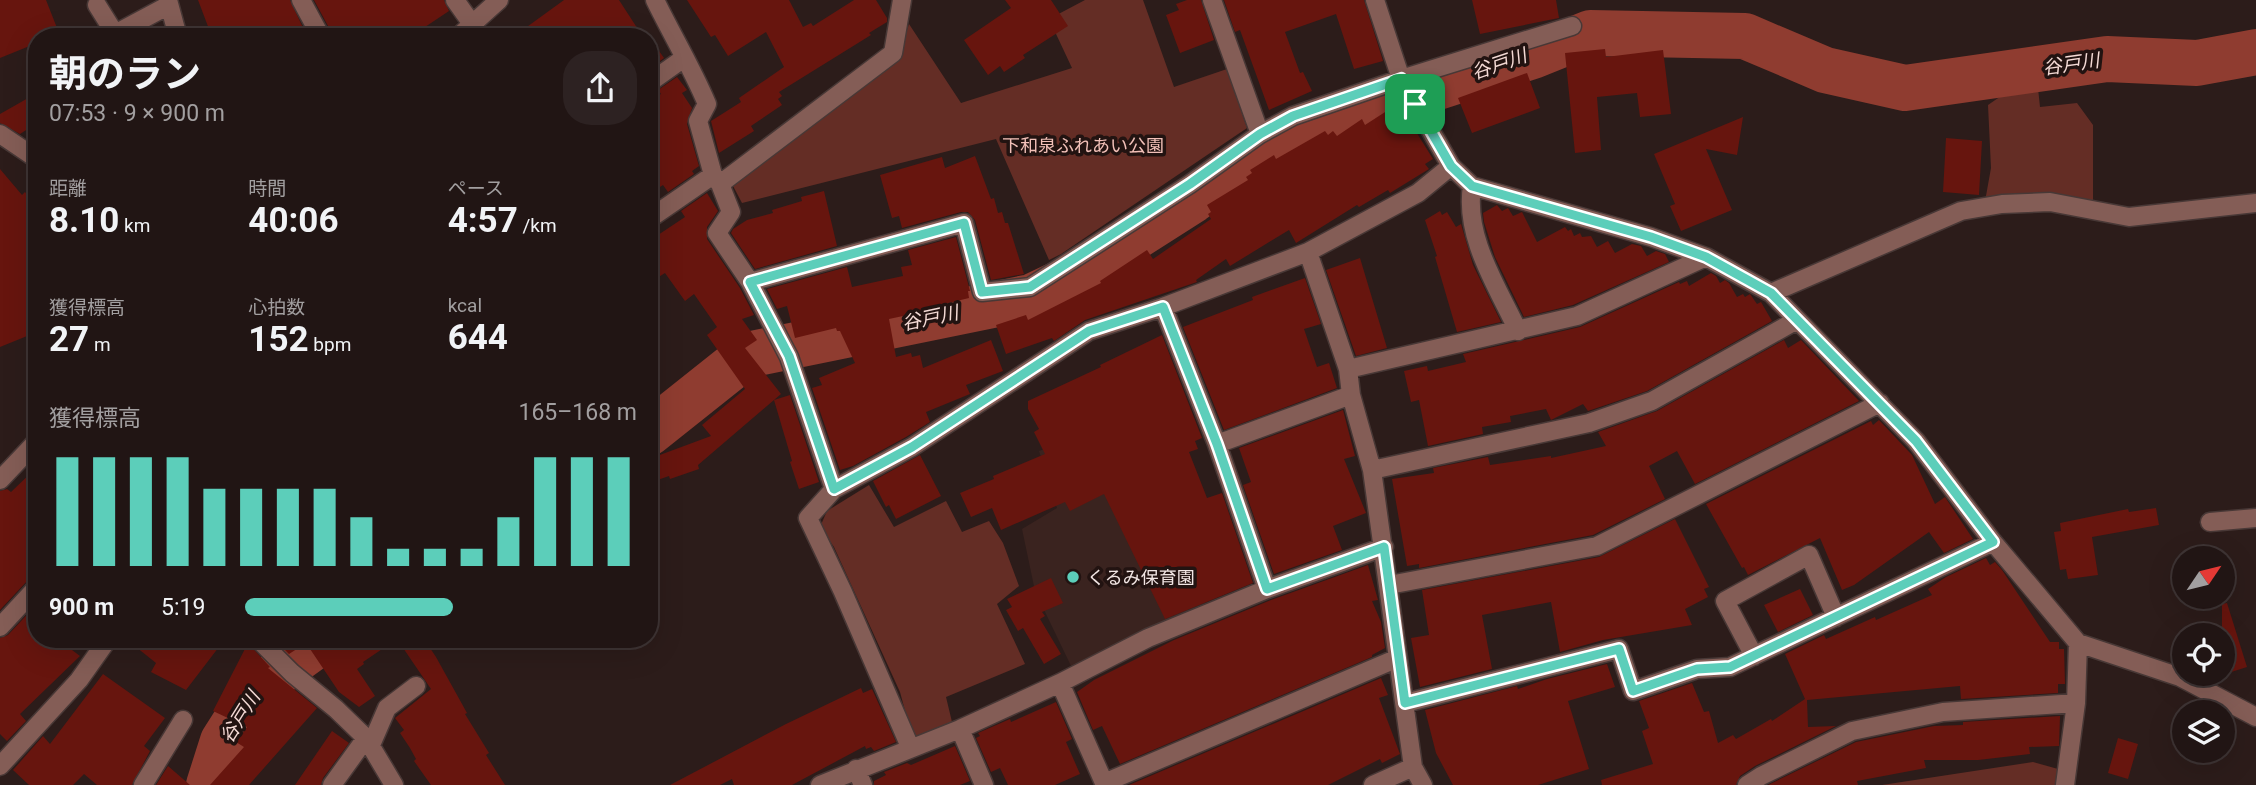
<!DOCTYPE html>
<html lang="ja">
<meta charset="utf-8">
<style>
body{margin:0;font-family:Roboto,"Noto Sans JP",sans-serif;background:#2d2222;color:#f1f3f6;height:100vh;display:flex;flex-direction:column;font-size:26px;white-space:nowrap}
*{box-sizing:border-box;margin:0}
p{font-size:23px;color:#a29fa0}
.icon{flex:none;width:38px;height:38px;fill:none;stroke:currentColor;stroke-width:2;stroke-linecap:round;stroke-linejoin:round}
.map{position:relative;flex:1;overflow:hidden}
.sheet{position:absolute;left:28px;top:28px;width:630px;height:620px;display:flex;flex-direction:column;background:#211514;border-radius:28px;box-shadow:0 7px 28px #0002,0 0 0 2px #3e3434}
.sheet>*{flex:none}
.needle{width:46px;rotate:55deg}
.tools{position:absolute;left:2172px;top:546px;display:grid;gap:14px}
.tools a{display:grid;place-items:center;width:63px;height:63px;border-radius:50%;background:#211514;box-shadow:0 7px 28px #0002,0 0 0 2px #3e3434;font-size:35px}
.pin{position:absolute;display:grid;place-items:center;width:60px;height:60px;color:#fff;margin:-30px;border-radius:14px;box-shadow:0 4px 10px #0006}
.round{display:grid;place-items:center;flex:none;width:74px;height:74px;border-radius:28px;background:#2d2222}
.headline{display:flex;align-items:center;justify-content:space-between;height:119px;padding:0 21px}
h1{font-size:38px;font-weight:700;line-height:52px}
.figures{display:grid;grid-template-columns:repeat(3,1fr);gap:10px;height:119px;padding:7px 21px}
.figures div{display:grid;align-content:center}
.figures b{font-size:35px;font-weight:700}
.figures small{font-size:19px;font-weight:400}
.figures p{font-size:19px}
.chart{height:196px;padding:14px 21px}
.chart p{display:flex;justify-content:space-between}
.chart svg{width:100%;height:126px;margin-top:7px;stroke:#5cceba;stroke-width:6}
ul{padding:0 21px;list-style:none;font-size:23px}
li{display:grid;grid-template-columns:112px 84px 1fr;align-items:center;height:52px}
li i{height:18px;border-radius:9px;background:#5cceba}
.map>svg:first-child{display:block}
.built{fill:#3a231f}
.green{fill:#642d25}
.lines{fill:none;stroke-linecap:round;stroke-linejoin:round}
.river{stroke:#8f3c30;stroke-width:46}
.building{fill:#67150e}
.minor-casing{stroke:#483836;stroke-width:21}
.minor{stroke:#845d56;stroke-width:18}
.route-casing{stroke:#fff;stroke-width:14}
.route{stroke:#5cceba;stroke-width:9}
.poi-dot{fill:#5cceba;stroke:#221311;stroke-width:2.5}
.labels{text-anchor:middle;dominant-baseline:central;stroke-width:7;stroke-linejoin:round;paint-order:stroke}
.park-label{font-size:18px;fill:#f2c0b8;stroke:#221311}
.poi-label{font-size:18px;fill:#f2e6e4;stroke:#221311;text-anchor:start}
.water-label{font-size:19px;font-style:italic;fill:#f4dad5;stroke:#221311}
</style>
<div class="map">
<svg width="2256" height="785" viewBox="0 0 2256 785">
<rect width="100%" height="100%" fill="#2c1c1a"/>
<path class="built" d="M 1125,419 L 1188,540 L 1213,599 L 1111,647 L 1072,668 L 1035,591 L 1022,529 L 1057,508 L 1039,451 Z"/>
<path class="green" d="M 1085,0 L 1143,0 L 1174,87 L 1227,69 L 1247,128 L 1061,254 L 1049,260 L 996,139 L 742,203 L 732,184 L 897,60 L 909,24 L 961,103 L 1072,68 L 1049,19 Z
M 2036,69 L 2040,107 L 2077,103 L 2093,125 L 2093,211 L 1984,207 L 1991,168 L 1988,105 L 2014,87 L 2023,71 Z
M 869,485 L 894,527 L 946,501 L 962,532 L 989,521 L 1003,543 L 1019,586 L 997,604 L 1025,664 L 946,697 L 952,722 L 913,740 L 900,692 L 834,547 L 820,527 L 827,511 Z
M 2033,762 L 2058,769 L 2056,785 L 1882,785 Z"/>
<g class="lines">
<path class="river" d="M 649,433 L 747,355 L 1031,297 L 1071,278 L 1193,200 L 1275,140 L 1533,56 L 1590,33 L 1745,36 L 1825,70 L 1905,88 L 2107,59 L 2197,63 L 2256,52
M 209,785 L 223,741 L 256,689 L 325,639"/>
</g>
<path class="building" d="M 0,0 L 46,0 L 59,33 L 51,37 L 37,37 L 37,43 L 0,58 Z
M 198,0 L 290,0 L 305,32 L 297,37 L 212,37 Z
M 314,0 L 444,0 L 449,11 L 410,37 L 334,37 Z
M 564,0 L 619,0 L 643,37 L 513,37 Z
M 687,0 L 789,0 L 803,27 L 811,23 L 813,26 L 854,0 L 876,0 L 887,18 L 887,22 L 869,33 L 871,35 L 779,92 L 782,96 L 778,99 L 782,105 L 751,126 L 754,131 L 719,153 L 711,121 L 741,102 L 739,98 L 784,67 L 766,32 L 728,56 L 715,35 L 711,37 Z
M 1005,0 L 1051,0 L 1068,26 L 1023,55 L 1025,58 L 1004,72 L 1000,66 L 988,75 L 964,40 L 1011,8 Z
M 1187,0 L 1201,0 L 1214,40 L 1180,53 L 1166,15 L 1179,10 L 1176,4 Z
M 1224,0 L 1364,0 L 1383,61 L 1354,69 L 1336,14 L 1285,32 L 1300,73 L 1303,72 L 1312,91 L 1269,110 L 1240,30 L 1235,32 Z
M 1472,0 L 1556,0 L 1559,18 L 1480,34 Z
M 649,37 L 664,58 L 649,69 Z
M 1605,49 L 1606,57 L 1663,50 L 1671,114 L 1640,117 L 1637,93 L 1597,97 L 1601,150 L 1575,153 L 1565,53 Z
M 1527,73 L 1540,108 L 1472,133 L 1458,98 Z
M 677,77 L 687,90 L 682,93 L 692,108 L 687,124 L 699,166 L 692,171 L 694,174 L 668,192 L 663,185 L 649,194 L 649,101 L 661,94 L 658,90 Z
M 37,93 L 37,123 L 20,134 L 0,123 L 0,114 Z
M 1396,105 L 1402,115 L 1405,114 L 1433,159 L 1425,164 L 1429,169 L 1390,193 L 1388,190 L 1359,207 L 1357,205 L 1296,243 L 1289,230 L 1230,266 L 1226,259 L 1196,280 L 1197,282 L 1085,320 L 1054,341 L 1052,338 L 1006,354 L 996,325 L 1026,315 L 1028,320 L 1101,283 L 1100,281 L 1147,250 L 1153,259 L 1211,219 L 1208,214 L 1211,212 L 1207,205 L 1248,180 L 1246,177 L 1252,173 L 1250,170 L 1274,155 L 1276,159 L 1325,131 L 1328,135 L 1333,131 L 1337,136 L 1362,119 L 1365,125 Z
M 1743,117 L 1737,155 L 1706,149 L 1732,210 L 1681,231 L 1670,206 L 1675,204 L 1654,154 Z
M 1946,138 L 1982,141 L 1979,195 L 1943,192 Z
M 975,156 L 991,199 L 994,198 L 998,213 L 1002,212 L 1005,223 L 1008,223 L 1024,274 L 991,280 L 975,220 L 968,212 L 961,212 L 902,228 L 899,216 L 892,218 L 880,175 L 942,157 L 945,168 Z
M 0,169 L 22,195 L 25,192 L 37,208 L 37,332 L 0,347 Z
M 824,191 L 837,246 L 755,269 L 731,233 L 733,229 L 747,220 L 773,213 L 772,210 L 802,201 L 801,197 Z
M 707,193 L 718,211 L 707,227 L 707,239 L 740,288 L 754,315 L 742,319 L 757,340 L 745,348 L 781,394 L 698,465 L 699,469 L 670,479 L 669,476 L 649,483 L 649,459 L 711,436 L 702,425 L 745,389 L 707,335 L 717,327 L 694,294 L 685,301 L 665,273 L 649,283 L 649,241 L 685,217 L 681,211 Z
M 1497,205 L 1502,211 L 1508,208 L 1513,216 L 1522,212 L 1537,242 L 1565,227 L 1568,231 L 1571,229 L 1574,236 L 1580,233 L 1582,237 L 1591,236 L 1597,247 L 1608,241 L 1615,253 L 1632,244 L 1641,246 L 1647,256 L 1656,251 L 1665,254 L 1669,262 L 1573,305 L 1524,317 L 1495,257 L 1484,222 L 1483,213 Z
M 1440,211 L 1442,215 L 1447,212 L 1456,227 L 1461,224 L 1473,265 L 1501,322 L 1457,332 L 1435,257 L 1437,256 L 1425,220 Z
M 956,237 L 970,291 L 968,291 L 969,298 L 944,304 L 945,307 L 889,319 L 896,357 L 911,353 L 912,357 L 920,355 L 923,368 L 991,340 L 1003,371 L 966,385 L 970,394 L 926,412 L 930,422 L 906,437 L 853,466 L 840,470 L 812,388 L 822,385 L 819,378 L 855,363 L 840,331 L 837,331 L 836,328 L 795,338 L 787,306 L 777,309 L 767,289 L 847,267 L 852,287 L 903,276 L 901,267 L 912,265 L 908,250 Z
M 1360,258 L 1387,348 L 1356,356 L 1326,270 Z
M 1711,273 L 1716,276 L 1720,283 L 1725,280 L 1729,283 L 1737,297 L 1743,294 L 1745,297 L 1750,294 L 1757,304 L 1761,302 L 1772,321 L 1647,391 L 1588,411 L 1583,404 L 1551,420 L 1546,409 L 1510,416 L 1511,422 L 1482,427 L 1483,434 L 1428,446 L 1419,400 L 1411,402 L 1404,371 L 1427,366 L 1428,371 L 1466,362 L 1463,354 L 1580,327 L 1679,282 L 1680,284 L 1687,281 L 1689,286 Z
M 1305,278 L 1321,324 L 1304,329 L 1317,367 L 1329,363 L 1337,388 L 1224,430 L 1183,327 L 1253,300 L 1252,297 Z
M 1162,335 L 1202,438 L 1195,441 L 1198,449 L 1189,452 L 1207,498 L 1222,493 L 1253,583 L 1165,619 L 1104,494 L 1070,511 L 1065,502 L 1001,530 L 992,508 L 971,517 L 960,493 L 994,479 L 993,476 L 1045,454 L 1034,432 L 1039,429 L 1028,409 L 1028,401 L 1101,367 L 1100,365 Z
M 1784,340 L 1788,348 L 1801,340 L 1859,401 L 1695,484 L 1677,451 L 1649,466 L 1665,499 L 1593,535 L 1419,568 L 1419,564 L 1407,566 L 1392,479 L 1434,473 L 1433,468 L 1488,457 L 1490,465 L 1551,456 L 1551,458 L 1606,446 L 1598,432 L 1657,411 Z
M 790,395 L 819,482 L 799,489 L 790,462 L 792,461 L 774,400 Z
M 1343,410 L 1355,456 L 1344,459 L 1366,513 L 1333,526 L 1342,550 L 1274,574 L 1243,485 L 1251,482 L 1239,448 Z
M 1879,420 L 1912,455 L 1935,504 L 1945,497 L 1973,539 L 1944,553 L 1929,532 L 1854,585 L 1842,590 L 1820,538 L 1748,575 L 1744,567 L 1742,568 L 1706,504 L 1871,421 L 1873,425 Z
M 920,455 L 941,496 L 896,519 L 889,505 L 886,507 L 873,481 Z
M 37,467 L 37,576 L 29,579 L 0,610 L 0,491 L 7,489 L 11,492 Z
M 2156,508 L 2159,525 L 2092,537 L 2098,575 L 2068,579 L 2066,569 L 2060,570 L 2054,532 L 2061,531 L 2060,523 L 2128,509 L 2129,512 Z
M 1675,519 L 1709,587 L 1704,589 L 1708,597 L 1685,609 L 1692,625 L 1603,640 L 1560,652 L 1551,602 L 1482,615 L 1492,669 L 1420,687 L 1411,638 L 1429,635 L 1422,590 L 1599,557 Z
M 1986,558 L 1990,565 L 1995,562 L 2002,570 L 2050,642 L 2059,642 L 2059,649 L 2064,649 L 2065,684 L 2058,684 L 2058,693 L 1961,699 L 1960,686 L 1807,700 L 1808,727 L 1836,726 L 1755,766 L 1740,776 L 1736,785 L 1602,785 L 1601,780 L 1653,764 L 1642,731 L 1649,728 L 1639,701 L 1692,683 L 1704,712 L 1709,711 L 1718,743 L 1733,735 L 1736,739 L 1771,719 L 1772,721 L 1805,699 L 1785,654 L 1824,635 L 1826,639 L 1875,617 L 1876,620 L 1932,595 L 1928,589 L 1946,577 Z
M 1368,565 L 1378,600 L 1372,601 L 1381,622 L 1385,648 L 1372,655 L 1372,657 L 1120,764 L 1102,726 L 1093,730 L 1077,692 L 1094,680 L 1174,640 L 1271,600 Z
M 1051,578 L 1063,603 L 1042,612 L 1045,616 L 1040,619 L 1061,654 L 1044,664 L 1023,628 L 1018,631 L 1006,610 L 1012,607 L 1007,599 Z
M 1800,589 L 1813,615 L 1778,632 L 1764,605 Z
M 2227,603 L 2247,667 L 2222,675 L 2222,604 Z
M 37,604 L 37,639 L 82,639 L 72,650 L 80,656 L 20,714 L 26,721 L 7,741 L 0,734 L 0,638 L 8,635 Z
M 126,639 L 225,639 L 186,690 L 151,672 L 156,663 Z
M 274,639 L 424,639 L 436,657 L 467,713 L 465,714 L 489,753 L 486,755 L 505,785 L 431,785 L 414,761 L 416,759 L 410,748 L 400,733 L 404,730 L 395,718 L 431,689 L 397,639 L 363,662 L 364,664 L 357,669 L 375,696 L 359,707 L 339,692 L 306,643 L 289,654 Z
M 248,643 L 270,667 L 268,668 L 317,708 L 249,785 L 210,785 L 244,747 L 236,742 L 247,727 L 213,711 Z
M 1607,664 L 1615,687 L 1568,701 L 1589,769 L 1538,785 L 1453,785 L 1436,753 L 1425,710 L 1517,686 L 1518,689 L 1547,679 Z
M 103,674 L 165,718 L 144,746 L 150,751 L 132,785 L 97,785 L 84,774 L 73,785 L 29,785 L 13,770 L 43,736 L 50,744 Z
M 1381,678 L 1388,695 L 1379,698 L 1400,754 L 1382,763 L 1380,759 L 1328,785 L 1129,785 Z
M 861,688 L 863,693 L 872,689 L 896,742 L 874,751 L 871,747 L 866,749 L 865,746 L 792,785 L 734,785 L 732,779 L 720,785 L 670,785 L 786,724 Z
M 1056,702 L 1072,739 L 1066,742 L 1080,774 L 1055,785 L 1008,785 L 1000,768 L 991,772 L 976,738 L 980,736 L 978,733 L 1010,719 L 1011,722 Z
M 2060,716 L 2059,746 L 2029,747 L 2030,754 L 1978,760 L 1924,760 L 1926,768 L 1857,781 L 1858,785 L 1768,785 L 1856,742 L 1934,726 L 1963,725 L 1963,722 Z
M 332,731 L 349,743 L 323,778 L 321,785 L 295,785 Z
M 2118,738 L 2138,744 L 2128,779 L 2108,773 Z
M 955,746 L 970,781 L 960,785 L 874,785 L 874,781 L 886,775 L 884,772 L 907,763 L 911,765 Z
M 168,766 L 190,785 L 156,785 Z"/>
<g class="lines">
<g class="minor-casing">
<path id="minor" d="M 168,0 L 178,37
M 301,0 L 321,37
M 455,0 L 472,24
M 655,0 C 672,35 692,68 707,104 L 698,121 L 713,175 L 720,184 L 731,212 L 717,233 L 750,282 L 789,357 L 834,489
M 1212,0 L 1260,134
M 1375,0 L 1401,79 L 1451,166 L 1472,186 L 1651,237 L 1706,257 L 1771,293 L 1916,441 L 1993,542 L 2078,643 L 2180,677 L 2256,717
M 97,5 L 117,37
M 115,34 L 169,5
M 458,37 L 499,0
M 649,83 L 684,58
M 0,134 L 37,159
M 720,184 L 893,53 L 902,0
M 1472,186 C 1464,237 1497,286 1518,331
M 649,219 L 713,175
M 1308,252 L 1348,369 L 1351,395 L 1372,470 L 1413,767 L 1423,785
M 750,282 L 964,223 L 982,292 L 1030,287 L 1190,184 L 1260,134 L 1293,116 L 1401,79 L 1572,26
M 1771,293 L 1961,211 L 2002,204 L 2050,202 L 2129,217 L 2256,203
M 1163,307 L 1217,444 L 1267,589
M 1348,369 L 1577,316 L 1706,257
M 1217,444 L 1351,395
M 1372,470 L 1589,423 L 1652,401 L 1797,320
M 0,480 L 37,441
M 2210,522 L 2256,518
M 1389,585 L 1597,546 L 1880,403
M 0,627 L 37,587
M 258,639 L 292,673 L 336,709 L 366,738 L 394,785
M 1754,656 L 1725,601 L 1809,555 L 1836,617
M 1060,683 L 1105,785
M 1405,703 L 1619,649 L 1633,691 L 1697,669 L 1730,667 L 1993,542
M 960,729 L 984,785
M 371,745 L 387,708 L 416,686
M 910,747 L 843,592 L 808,518 L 834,489 L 912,447 L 1089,331 L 1163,307 L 1308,252 L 1418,193 L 1451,166
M 0,766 L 79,680 L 108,639
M 856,769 L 863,785
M 1104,783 L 1398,658
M 143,785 L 183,720
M 332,785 L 366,738
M 820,785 L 960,729 L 1060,683 L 1148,638 L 1267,589 L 1384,547
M 1373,785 L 1413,767
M 1747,785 L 1761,776 L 1852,731 L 1943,712 L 2076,703
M 2065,785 L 2076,703 L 2078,643"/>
</g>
<use href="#minor" class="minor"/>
</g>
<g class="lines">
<g class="route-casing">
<path id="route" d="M 1401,79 L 1451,166 L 1472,186 L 1651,237 L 1706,257 L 1771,293 L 1916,441 L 1993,542 L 1730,667 L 1697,669 L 1633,691 L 1619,649 L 1405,703 L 1384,547 L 1267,589 L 1217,444 L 1163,307 L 1089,331 L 912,447 L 834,489 L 789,356 L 750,282 L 964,223 L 982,292 L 1030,287 L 1190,184 L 1260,134 L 1293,116 Z"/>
</g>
<use href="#route" class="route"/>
</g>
<circle class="poi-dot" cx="1073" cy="577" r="7"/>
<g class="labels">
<g class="park-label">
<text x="1083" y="145">下和泉ふれあい公園</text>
</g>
<g class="poi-label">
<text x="1087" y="577">くるみ保育園</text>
</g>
<g class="water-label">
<text transform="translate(1499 64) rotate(-19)">谷戸川</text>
<text transform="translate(2071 64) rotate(-8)">谷戸川</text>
<text transform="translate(930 318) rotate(-12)">谷戸川</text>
<text transform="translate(240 717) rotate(-58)">谷戸川</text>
</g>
</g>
</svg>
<div class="tools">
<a><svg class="needle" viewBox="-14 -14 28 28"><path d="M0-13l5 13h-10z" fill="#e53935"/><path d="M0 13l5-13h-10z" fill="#a29fa0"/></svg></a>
<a><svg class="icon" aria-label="locate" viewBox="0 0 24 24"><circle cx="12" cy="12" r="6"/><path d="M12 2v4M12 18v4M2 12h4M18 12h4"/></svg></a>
<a><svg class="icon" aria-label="layers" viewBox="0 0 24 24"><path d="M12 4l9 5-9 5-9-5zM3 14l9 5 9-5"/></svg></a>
</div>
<div class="pin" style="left:1415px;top:104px;background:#1e9e55"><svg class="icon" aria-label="arrive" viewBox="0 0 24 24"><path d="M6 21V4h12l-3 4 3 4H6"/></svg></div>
<section class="sheet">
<div class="headline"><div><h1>朝のラン</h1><p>07:53 · 9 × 900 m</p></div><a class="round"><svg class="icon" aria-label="share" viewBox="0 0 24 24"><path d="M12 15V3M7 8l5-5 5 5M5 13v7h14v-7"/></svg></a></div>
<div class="figures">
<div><p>距離</p><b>8.10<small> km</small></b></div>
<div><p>時間</p><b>40:06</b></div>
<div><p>ペース</p><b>4:57<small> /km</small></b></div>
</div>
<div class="figures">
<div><p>獲得標高</p><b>27<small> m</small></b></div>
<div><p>心拍数</p><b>152<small> bpm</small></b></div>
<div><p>kcal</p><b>644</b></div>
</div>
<div class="chart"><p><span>獲得標高</span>165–168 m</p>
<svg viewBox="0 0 160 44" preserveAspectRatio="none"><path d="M5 44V6M15 44V6M25 44V6M35 44V6M45 44V17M55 44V17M65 44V17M75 44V17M85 44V27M95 44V38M105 44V38M115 44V38M125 44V27M135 44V6M145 44V6M155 44V6"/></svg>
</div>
<ul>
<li><b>900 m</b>5:19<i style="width:53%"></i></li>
</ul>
</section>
</div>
